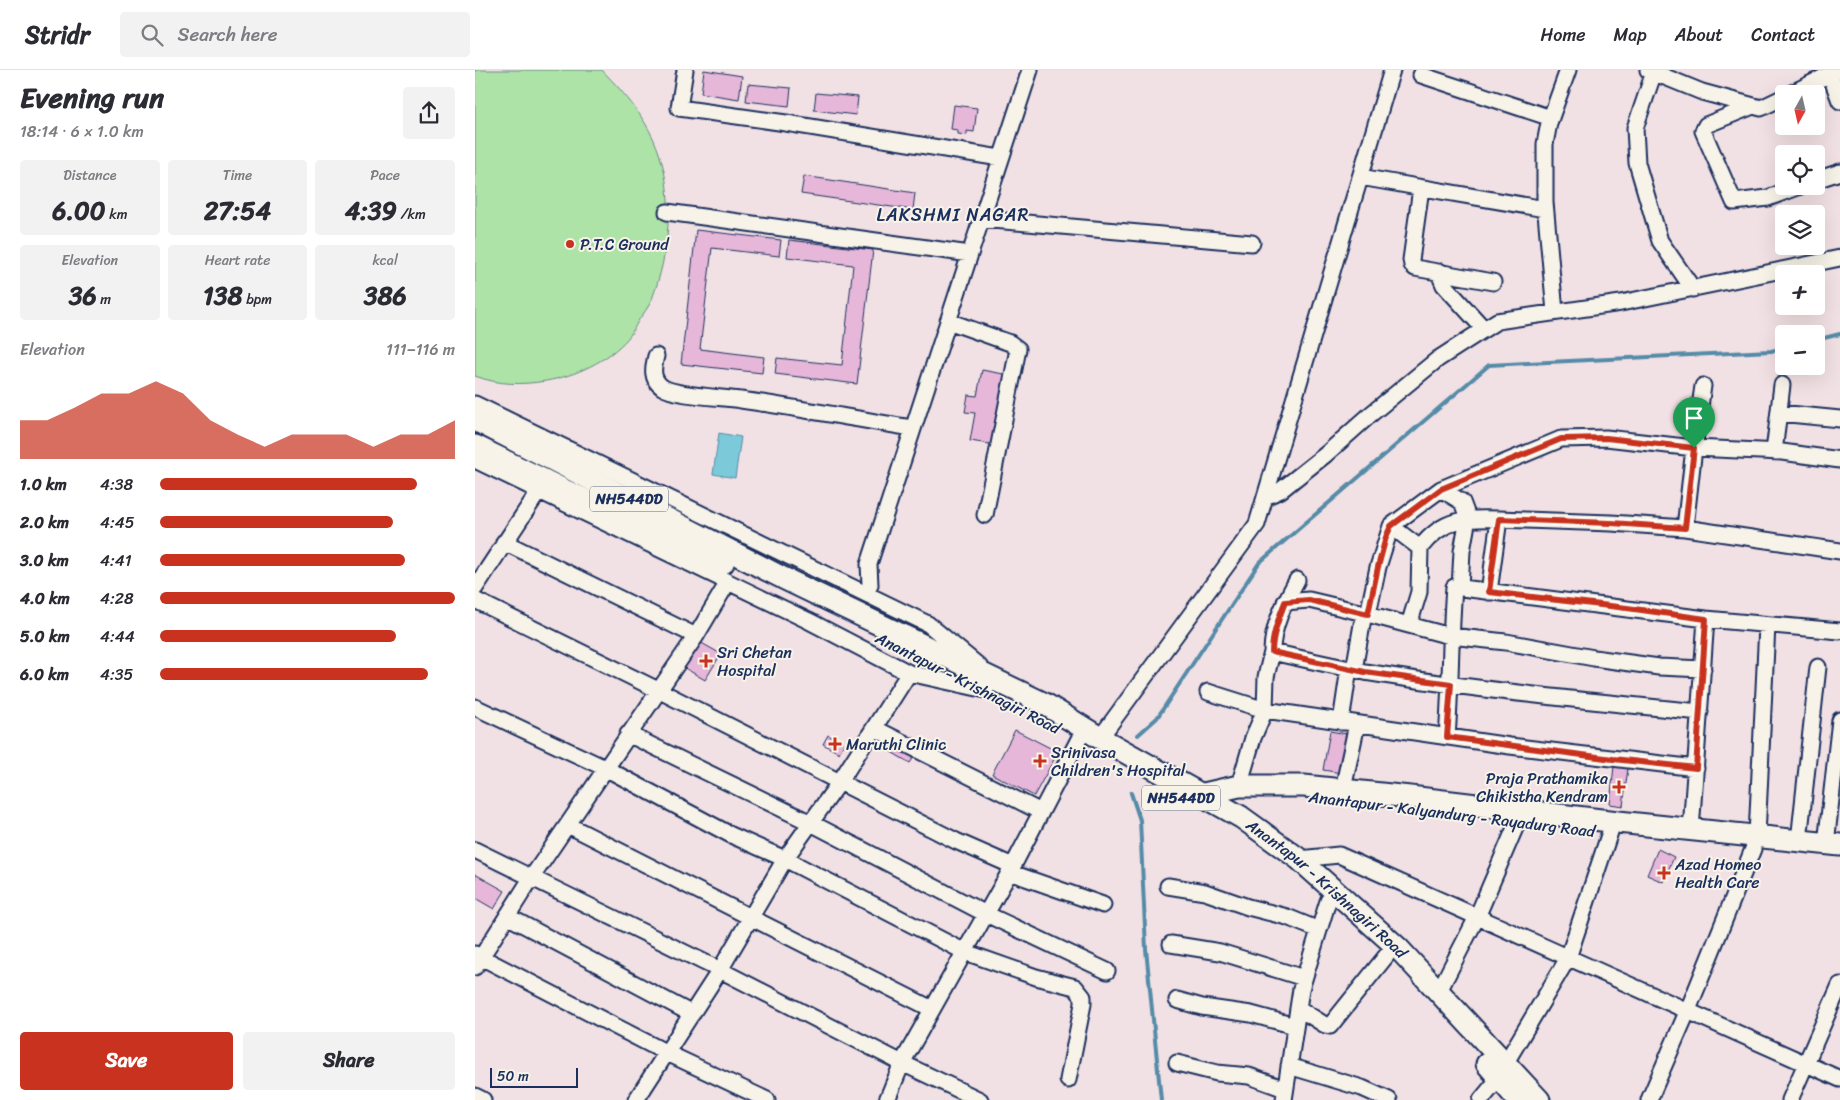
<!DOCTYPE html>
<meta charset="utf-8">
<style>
body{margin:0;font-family:Sriracha,sans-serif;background:#f2f2f3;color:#2b2b33;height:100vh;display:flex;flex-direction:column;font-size:19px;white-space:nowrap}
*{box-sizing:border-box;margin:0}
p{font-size:16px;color:#7c7c81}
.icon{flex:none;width:28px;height:28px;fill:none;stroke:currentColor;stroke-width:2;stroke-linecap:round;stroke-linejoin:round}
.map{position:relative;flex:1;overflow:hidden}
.sheet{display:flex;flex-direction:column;background:#fff;width:475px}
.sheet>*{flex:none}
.needle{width:32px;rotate:188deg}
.fabs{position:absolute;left:1300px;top:15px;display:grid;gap:10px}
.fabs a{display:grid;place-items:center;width:50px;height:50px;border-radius:5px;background:#fff;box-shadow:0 5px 20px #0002;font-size:25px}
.scale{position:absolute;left:15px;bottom:12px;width:88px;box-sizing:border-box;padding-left:5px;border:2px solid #1b2f5e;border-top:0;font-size:14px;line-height:18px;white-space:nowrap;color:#1b2f5e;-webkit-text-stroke:4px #f7f3e8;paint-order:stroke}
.pin{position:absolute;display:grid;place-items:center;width:42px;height:42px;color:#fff;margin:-51px -21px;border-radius:50% 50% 50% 0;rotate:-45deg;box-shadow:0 0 5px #0007}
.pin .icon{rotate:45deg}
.round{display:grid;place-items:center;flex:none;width:52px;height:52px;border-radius:5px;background:#f2f2f3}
.summary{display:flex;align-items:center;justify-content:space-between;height:85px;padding:0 20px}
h1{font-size:28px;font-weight:800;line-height:38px}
.figures{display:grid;grid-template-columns:repeat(3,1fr);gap:8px;height:85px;padding:5px 20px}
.figures div{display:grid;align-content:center;border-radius:5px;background:#f2f2f3;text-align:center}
.figures b{font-size:25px;font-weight:800}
.figures small{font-size:14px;font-weight:400}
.figures p{font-size:14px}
.chart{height:140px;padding:10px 20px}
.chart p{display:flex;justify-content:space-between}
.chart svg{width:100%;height:90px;margin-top:5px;fill:#c8321e;opacity:.7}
.button{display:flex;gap:10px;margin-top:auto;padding:10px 20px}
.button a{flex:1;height:58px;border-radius:5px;background:#c8321e;color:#fff;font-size:20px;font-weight:800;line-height:58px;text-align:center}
.button a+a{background:#f2f2f3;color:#2b2b33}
ul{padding:0 20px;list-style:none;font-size:16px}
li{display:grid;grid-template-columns:80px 60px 1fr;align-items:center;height:38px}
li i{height:12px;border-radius:6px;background:#c8321e}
header{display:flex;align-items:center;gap:30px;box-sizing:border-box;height:70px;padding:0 25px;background:#fff;border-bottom:1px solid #e1e1e2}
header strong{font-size:24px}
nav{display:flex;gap:28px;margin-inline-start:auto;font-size:18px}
.search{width:350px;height:45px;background:#f2f2f3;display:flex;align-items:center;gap:12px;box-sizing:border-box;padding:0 18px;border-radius:5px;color:#7c7c81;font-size:19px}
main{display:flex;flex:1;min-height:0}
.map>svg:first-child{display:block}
.green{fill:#ade3a6;stroke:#648982}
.water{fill:#7bc9da;stroke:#558ba8}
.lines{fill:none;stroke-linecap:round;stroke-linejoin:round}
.stream{stroke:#558ba8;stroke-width:4}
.building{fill:#e6b7d9;stroke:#1b2f5e}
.minor-casing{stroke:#1b2f5e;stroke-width:19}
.highway-casing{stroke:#1b2f5e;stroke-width:25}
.minor{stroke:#f7f3e8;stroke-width:15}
.highway{stroke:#f7f3e8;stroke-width:21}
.route-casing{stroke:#fff;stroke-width:10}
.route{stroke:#c8321e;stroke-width:6}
.poi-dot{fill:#c8321e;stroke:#f7f3e8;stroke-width:2}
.labels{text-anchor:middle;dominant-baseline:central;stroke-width:4;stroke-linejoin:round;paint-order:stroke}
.shield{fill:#f7f3e8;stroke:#5d6a87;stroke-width:1}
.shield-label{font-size:15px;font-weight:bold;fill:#1b2f5e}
.poi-label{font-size:16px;fill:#1b2f5e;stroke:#f7f3e8;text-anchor:start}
.street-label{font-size:16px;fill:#1b2f5e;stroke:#f7f3e8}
.neighbourhood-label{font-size:18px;letter-spacing:1px;fill:#1b2f5e;stroke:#f7f3e8}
</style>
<header>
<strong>Stridr</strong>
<div class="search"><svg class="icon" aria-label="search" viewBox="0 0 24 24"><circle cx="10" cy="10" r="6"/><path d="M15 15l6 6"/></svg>Search here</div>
<nav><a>Home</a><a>Map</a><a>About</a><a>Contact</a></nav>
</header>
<main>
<section class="sheet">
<div class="summary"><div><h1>Evening run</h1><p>18:14 · 6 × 1.0 km</p></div><a class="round"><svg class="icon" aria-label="share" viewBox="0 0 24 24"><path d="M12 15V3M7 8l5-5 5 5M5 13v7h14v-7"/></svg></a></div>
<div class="figures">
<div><p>Distance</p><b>6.00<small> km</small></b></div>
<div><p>Time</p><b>27:54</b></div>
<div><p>Pace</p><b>4:39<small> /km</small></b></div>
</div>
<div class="figures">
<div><p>Elevation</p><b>36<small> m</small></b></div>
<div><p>Heart rate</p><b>138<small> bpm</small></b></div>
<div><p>kcal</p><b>386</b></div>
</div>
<div class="chart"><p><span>Elevation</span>111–116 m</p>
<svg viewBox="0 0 160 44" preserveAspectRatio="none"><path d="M0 44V25L10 25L20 19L30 12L40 12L50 6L60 12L70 25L80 32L90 38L100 32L110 32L120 32L130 38L140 32L150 32L160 25V44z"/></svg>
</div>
<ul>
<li><b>1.0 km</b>4:38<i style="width:87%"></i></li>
<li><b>2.0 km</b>4:45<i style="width:79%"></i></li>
<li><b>3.0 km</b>4:41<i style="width:83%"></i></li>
<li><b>4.0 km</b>4:28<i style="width:100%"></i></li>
<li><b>5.0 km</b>4:44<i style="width:80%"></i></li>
<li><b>6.0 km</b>4:35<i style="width:91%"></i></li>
</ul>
<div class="button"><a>Save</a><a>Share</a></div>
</section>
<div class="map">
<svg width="1365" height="1030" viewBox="0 0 1365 1030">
<rect width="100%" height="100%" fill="#f2e1e4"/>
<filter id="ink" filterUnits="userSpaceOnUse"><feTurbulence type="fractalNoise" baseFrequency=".02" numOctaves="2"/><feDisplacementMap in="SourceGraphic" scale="10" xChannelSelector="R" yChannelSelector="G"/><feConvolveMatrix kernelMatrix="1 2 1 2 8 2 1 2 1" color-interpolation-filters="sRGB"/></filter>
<g filter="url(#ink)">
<path class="green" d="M 0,0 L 127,0 C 151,25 173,50 184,83 C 200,129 194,184 177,229 C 174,237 168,244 163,251 C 160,257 157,263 153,268 C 133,291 100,306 71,311 C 46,315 24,315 0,306 Z"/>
<path class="water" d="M 244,363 L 266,367 L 260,408 L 238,404 Z"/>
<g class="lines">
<path class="stream" d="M 1341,270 L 1365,264
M 663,665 L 682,648 L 784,493 L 1014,295 L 1296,281 L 1309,278
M 656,723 L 665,750 L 671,879 L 686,1030"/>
</g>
<path class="building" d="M 229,0 L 267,6 L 264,29 L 226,23 Z
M 273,14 L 316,18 L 314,36 L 271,31 Z
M 341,23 L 383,27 L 381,45 L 339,40 Z
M 479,35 L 502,38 L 499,62 L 492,61 L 492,65 L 483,64 L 483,60 L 476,59 Z
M 329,106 L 440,123 L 438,140 L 326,124 Z
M 221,160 L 306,170 L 304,186 L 237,178 L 225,279 L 289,287 L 287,303 L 206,294 Z
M 314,170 L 398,180 L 382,314 L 300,304 L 302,288 L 367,295 L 378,195 L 312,187 Z
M 507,300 L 534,305 L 521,375 L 495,371 L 500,343 L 490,342 L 493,325 L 502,326 Z
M 223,571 L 246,584 L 230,610 L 208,597 Z
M 540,660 L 583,682 L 559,726 L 517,704 Z
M 855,661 L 872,664 L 866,703 L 848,700 Z
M 353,665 L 369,674 L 364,683 L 348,674 Z
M 411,667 L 441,684 L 435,693 L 406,676 Z
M 1139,696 L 1153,698 L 1148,736 L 1135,734 Z
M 1183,779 L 1199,787 L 1188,812 L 1172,805 Z
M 0,804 L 30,821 L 19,839 L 0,828 Z"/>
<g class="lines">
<g class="minor-casing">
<path id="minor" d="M 210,0 L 204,38 L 311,53 L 525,88
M 1173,0 L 1227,22 L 1286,38 L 1309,27
M 1179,2 L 1160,58 L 1162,93 L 1185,171 L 1218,219
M 1355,4 L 1365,31
M 946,5 L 1076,48
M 1315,24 L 1363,0
M 1278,36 L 1231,55 L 1228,61 L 1259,132 L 1293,128 L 1325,116
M 885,107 L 1070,139
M 1341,110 L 1365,102
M 946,118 L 936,190 L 937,195 L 940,198 L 1018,212
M 192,142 L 495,184
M 506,149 L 777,173
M 966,202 L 966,208 L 969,215 L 1009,259
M 1080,242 L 1070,132 L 1070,74 L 1074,53 L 1093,0
M 473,251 L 535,273 L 543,279 L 510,445
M 181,286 C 178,298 176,309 187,317 C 200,326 248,327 266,330 C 323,338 381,349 438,358
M 1228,316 L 1219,378 L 1210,458 L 1365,481
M 0,334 L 453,554 L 504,596
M 1304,343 L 1365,349
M 1299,382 L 1307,315
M 0,390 L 334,551 L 434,603 L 511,620
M 966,419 L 987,432 L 993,448 L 987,481 L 985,518
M 790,427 L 806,420 L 850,385 L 896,344 L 963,289 L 1022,251 L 1146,233 L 1365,188
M 29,472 L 221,566
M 945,478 C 968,448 990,448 1024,449
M 0,518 L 64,421
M 1014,522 L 1024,449 L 1136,453 L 1210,458
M 391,524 L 395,515 L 394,494 L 555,0
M 0,530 L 183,620 L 481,771 L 538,796
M 810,532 L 834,530 L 889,543
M 893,544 L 903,497 L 916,456
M 1231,549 L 1365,561
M 934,555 L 944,522 L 945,478 L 916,456 L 966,419 L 1086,369 L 1131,368 L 1219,378 L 1307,382 L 1365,390
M 797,582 C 797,556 810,532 822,510
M 879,600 L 889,543 L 975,566 L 1031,572 L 1119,588 L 1184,597 L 1228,599
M 733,622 L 790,640 L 791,607 L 797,582 C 828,589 859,596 890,602 C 1001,620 1113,631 1225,642
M 0,637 L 130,698 L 256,765 L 310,789 L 490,882 L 561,907 L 600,917 L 608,927 L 608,934 L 593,1010
M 866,652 L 874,598
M 399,658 L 566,742
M 153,664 L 336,753 L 511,844 L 632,901
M 972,667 C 976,617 975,567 979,517 L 1231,549 L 1216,760
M 625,668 L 782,454 L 917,0
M 764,716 L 778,668 L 790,640 L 1035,676 L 1221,698
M 868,719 L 882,654
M 93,755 L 457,939
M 1282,766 L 1292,555
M 1324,771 L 1343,597
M 1351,774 L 1365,650
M 0,780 L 245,900 L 427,993 L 505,1030
M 824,789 L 864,785 L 1365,1009
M 534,802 L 628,835
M 693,816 L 730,822 L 773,837 L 812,847 L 844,860
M 32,846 L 217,944
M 696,874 L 745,882 L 829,908
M 0,884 L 192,983 L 292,1030
M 0,897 L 57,807 L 221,566 L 253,512
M 964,921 L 1002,847 L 1043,751
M 702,930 L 727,937 L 776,944 L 820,956
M 823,938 L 850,955 L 855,956 L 912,885
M 702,993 L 742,1003 L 774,1006 L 810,1019
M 814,996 L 887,1018 L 914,1030
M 1024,999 L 1030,994 L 1093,888 L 1135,762
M 0,1026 L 8,1030
M 161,1030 L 245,900 L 310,789 L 364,713 L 434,603
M 412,1030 L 427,993 L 538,796 L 604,669
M 809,1030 L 826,919 L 853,831
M 1006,1030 L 1024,1008
M 1174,1030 L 1213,940 L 1278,779
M 1315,1030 L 1365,915"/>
</g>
<g class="highway-casing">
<g id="highway">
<path id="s1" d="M 0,350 L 308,508 L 570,634 L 625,668 L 766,747 L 824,789 L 923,878 L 1064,1030"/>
<path d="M 0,376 L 89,420 L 248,493"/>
<path d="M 720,726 L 764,716 L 829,716 L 935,727 L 1143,752 L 1365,775"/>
<path d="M 1012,994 L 1043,1030"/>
</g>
</g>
<use href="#minor" class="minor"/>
<use href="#highway" class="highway"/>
</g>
</g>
<g class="lines" filter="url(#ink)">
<g class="route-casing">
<path id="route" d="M 1131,368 L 1219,378 L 1210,458 L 1136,453 L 1024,449 L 1014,522 L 1152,538 L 1231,549 L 1221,698 L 1138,689 L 972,667 L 976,614 L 890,602 L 797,582 C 797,565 804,548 810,532 L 834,530 L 893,544 L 903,497 L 911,467 L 916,456 L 966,419 L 1086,369 Z"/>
</g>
<use href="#route" class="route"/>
</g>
<g class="poi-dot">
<circle cx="95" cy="174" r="5"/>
<path d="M228.5 583.5h5v5h5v5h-5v5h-5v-5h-5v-5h5z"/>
<path d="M357.5 666.5h5v5h5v5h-5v5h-5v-5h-5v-5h5z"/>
<path d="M562.5 683.5h5v5h5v5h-5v5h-5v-5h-5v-5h5z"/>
<path d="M1141.5 709.5h5v5h5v5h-5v5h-5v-5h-5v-5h5z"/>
<path d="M1186.5 795.5h5v5h5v5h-5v5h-5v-5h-5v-5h5z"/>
</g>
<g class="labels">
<g class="shield">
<rect x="115" y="416.5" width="78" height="25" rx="4"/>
<rect x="667" y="715.5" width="78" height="25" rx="4"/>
</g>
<g class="shield-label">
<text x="154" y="429">NH544DD</text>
<text x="706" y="728">NH544DD</text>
</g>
<g class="poi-label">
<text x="105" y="174">P.T.C Ground</text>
<text x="242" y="582">Sri Chetan<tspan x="242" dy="18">Hospital</tspan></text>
<text x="371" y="674">Maruthi Clinic</text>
<text x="576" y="682">Srinivasa<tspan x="576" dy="18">Children's Hospital</tspan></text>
<text x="1133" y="708" text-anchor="end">Praja Prathamika<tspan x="1133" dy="18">Chikistha Kendram</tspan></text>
<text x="1200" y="794">Azad Homeo<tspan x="1200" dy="18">Health Care</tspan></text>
</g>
<g class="street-label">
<text transform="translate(493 613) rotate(27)">Anantapur - Krishnagiri Road</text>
<text transform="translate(977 744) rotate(7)">Anantapur - Kalyandurg - Rayadurg Road</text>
<text stroke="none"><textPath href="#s1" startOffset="975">Anantapur - Krishnagiri Road</textPath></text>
</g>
<g class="neighbourhood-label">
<text x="478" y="145">LAKSHMI NAGAR</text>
</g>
</g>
</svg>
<div class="fabs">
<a><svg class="needle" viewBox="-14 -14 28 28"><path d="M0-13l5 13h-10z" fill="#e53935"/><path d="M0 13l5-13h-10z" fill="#7c7c81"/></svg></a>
<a><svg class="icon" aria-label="locate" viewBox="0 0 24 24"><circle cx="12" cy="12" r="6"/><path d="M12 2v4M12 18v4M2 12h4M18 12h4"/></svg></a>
<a><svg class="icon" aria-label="layers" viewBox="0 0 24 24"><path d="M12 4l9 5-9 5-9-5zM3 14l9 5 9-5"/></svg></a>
<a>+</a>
<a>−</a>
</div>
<div class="scale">50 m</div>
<div class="pin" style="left:1219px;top:378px;background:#1e9e55"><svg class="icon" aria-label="arrive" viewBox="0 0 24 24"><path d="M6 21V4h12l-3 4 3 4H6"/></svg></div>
</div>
</main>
